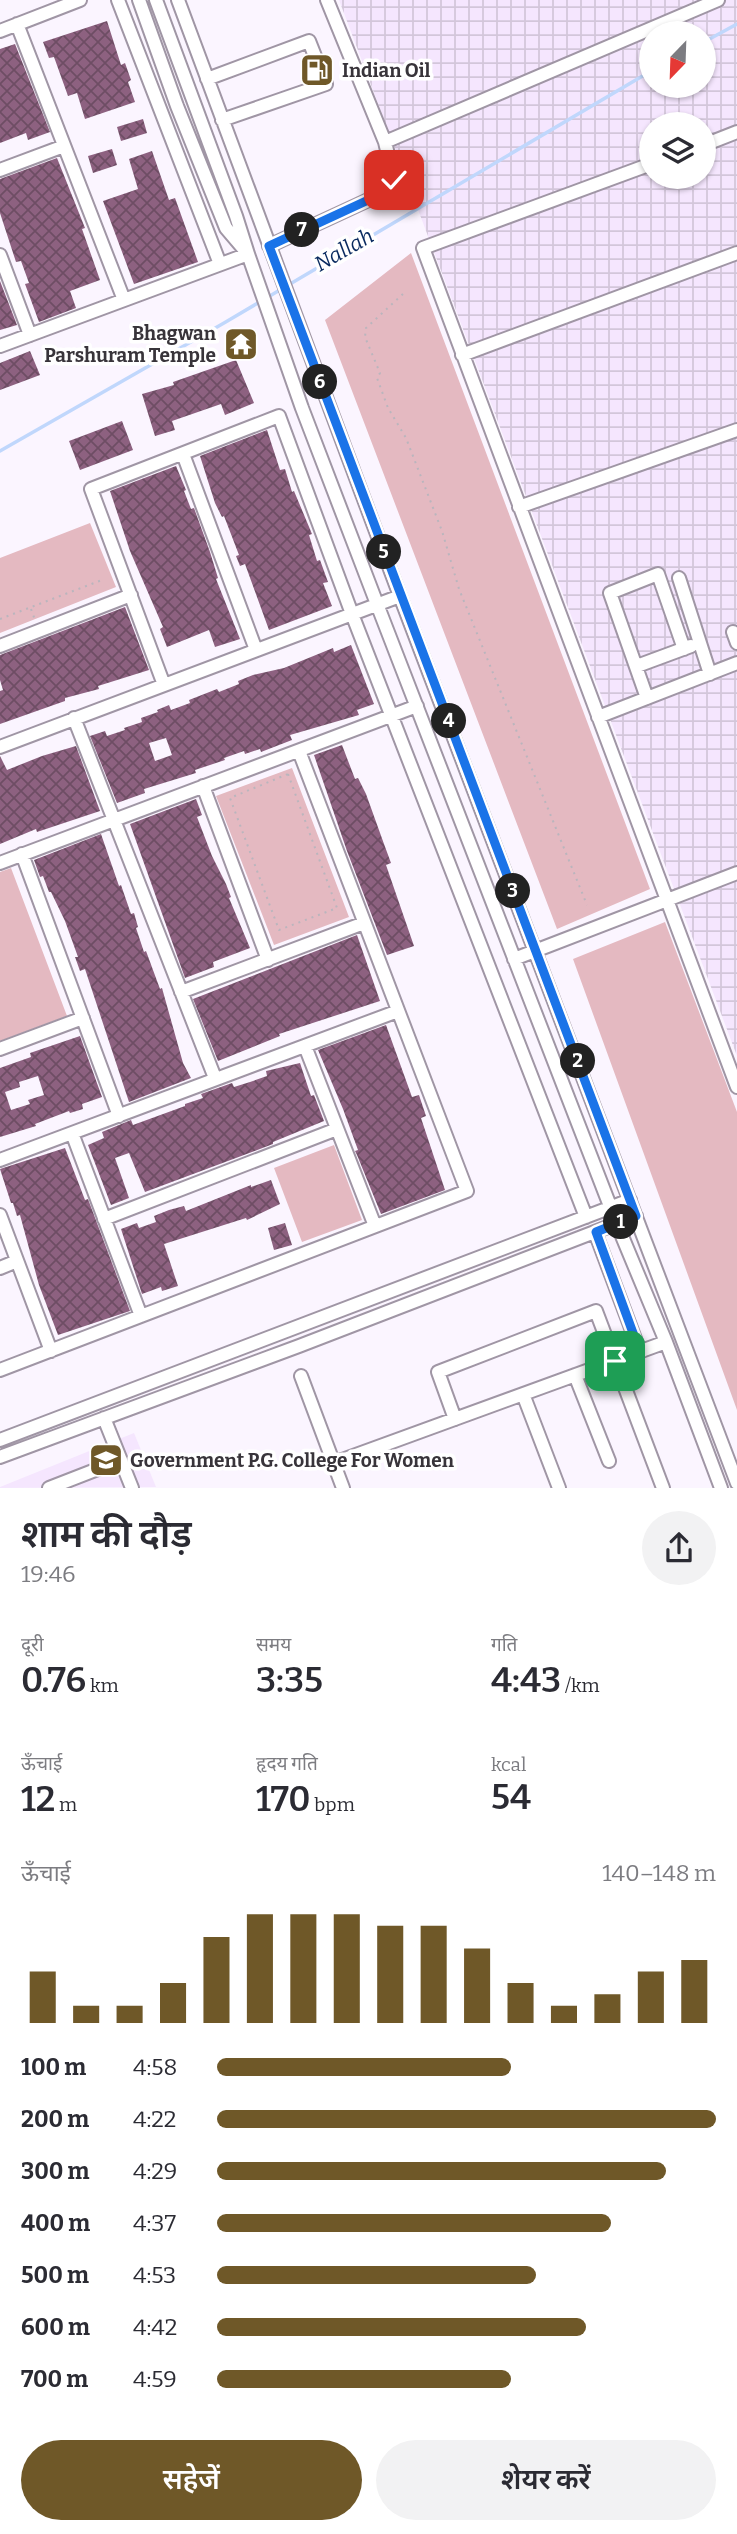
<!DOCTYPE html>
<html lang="hi">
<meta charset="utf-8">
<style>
body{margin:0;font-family:Bitter,"Noto Sans Devanagari",serif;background:#f2f2f3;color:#2b2b33;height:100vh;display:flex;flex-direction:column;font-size:26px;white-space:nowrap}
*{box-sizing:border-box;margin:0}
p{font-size:23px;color:#7c7c81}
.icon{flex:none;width:38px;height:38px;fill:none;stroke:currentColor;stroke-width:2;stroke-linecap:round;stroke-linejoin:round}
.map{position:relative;height:1488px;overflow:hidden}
.sheet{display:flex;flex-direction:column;background:#fff;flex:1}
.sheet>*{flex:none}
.needle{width:46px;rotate:203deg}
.buttons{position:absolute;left:639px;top:21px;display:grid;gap:14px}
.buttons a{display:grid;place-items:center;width:77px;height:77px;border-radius:50%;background:#fff;box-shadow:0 2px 5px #0004;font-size:35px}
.pin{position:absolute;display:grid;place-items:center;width:60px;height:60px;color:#fff;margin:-30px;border-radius:14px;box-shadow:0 4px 10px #0006}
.km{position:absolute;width:35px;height:35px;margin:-18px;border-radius:50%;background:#222;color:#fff;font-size:19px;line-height:35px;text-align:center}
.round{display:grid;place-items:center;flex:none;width:74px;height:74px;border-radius:37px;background:#f2f2f3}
.summary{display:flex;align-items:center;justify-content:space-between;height:119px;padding:0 21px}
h1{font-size:38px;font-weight:600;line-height:52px}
.stats{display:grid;grid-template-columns:repeat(3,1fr);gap:10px;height:119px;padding:7px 21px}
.stats div{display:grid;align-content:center}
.stats b{font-size:35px;font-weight:600}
.stats small{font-size:19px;font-weight:400}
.stats p{font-size:19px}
.chart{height:196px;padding:14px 21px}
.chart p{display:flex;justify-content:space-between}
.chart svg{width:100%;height:126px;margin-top:7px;stroke:#6f5828;stroke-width:6}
.primary-button{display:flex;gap:14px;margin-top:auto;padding:14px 21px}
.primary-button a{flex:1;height:80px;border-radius:42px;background:#6f5828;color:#fff;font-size:28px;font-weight:600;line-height:80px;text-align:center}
.primary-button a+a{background:#f2f2f3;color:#2b2b33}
ul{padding:0 21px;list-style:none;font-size:23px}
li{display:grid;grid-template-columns:112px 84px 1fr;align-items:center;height:52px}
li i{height:18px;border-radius:9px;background:#6f5828}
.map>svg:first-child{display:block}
.built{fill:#f5e6fe}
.industrial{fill:url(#industrial-grid);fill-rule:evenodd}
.park{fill:#e4b9c1}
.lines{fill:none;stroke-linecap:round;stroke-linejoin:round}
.stream{stroke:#c0d7fc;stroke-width:3.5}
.building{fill:url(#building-cross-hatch);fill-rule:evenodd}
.minor-casing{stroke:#a096a5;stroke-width:16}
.path{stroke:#bab5bd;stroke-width:2;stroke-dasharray:2 5;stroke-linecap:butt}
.minor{stroke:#fff;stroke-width:12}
.route-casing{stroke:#fff;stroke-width:14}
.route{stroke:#1a73e8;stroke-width:9}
.labels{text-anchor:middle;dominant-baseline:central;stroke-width:7;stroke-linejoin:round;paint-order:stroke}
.poi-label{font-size:19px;font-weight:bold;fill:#38343a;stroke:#fff;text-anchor:start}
.water-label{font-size:21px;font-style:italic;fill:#092a5f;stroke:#fff}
</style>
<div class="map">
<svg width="737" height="1488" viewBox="0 0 737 1488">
<defs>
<pattern id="industrial-grid" width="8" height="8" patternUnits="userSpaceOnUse" patternTransform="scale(1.75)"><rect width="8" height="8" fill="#f5e6fe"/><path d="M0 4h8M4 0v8" fill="none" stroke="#d3c6da"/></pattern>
<pattern id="building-cross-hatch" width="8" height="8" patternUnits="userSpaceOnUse" patternTransform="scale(1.75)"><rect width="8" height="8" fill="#8d6180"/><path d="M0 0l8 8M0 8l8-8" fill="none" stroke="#6e4d64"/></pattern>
</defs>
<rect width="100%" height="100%" fill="#fbf5ff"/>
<path class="built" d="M 134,1433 L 156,1487 L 0,1488 L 0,1487 Z"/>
<path class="industrial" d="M 339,0 L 737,0 L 737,1056 ZM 651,33 L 704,33 L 704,86 L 651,86 ZM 651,124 L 704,124 L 704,177 L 651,177 Z"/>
<path class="park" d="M 411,253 L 650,889 L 557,929 L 325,320 Z
M 90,523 L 116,587 L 0,633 L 0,558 Z
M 292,768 L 349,917 L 274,945 L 216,796 Z
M 11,868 L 67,1016 L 0,1041 L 0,872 Z
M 665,922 L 737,1112 L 737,1410 L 573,959 Z
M 334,1145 L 362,1220 L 302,1242 L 274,1168 Z"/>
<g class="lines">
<path class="stream" d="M 704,42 L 737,24
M 0,451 L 224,323 L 651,71"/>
</g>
<path class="building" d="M 107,21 L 121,65 L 125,63 L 131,80 L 128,82 L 135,102 L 85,119 L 77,93 L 68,96 L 54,57 L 49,58 L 43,42 Z
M 15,44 L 50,132 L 28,140 L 26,133 L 0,143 L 0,49 Z
M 143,119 L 147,133 L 121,141 L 117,127 Z
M 112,149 L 117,165 L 93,173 L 88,156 Z
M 152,151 L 169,200 L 175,198 L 198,262 L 134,284 L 103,201 L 138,189 L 129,159 Z
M 57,158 L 85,228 L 82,229 L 100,280 L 70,291 L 76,308 L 39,322 L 25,284 L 29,283 L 21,261 L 16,262 L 0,213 L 0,179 Z
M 0,281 L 17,325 L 0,330 Z
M 30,351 L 40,375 L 0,390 L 0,363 Z
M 236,360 L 254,403 L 225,415 L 221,404 L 172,421 L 175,430 L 155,436 L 142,394 L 174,385 L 173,382 Z
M 122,421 L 133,450 L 80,470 L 69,441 Z
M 267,430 L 280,470 L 285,469 L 292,492 L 294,491 L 312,534 L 309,535 L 317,561 L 320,560 L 328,582 L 323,583 L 332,606 L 269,630 L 245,564 L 240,566 L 236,556 L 239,555 L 224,516 L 222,517 L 215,503 L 200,456 Z
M 176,466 L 186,490 L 184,491 L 191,509 L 194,508 L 210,552 L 218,578 L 216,579 L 240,639 L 215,647 L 209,630 L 167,647 L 160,629 L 163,627 L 130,551 L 110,491 Z
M 125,607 L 149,670 L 98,686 L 99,689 L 65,698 L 65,701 L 0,724 L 0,691 L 3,690 L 0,680 L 0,655 Z
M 351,645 L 374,704 L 357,710 L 359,715 L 290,735 L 292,740 L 261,752 L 260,749 L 245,754 L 244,751 L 224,758 L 225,760 L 195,770 L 196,773 L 144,789 L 145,793 L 117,803 L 90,736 L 105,731 L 107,736 L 125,730 L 124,728 L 142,722 L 141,718 L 158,712 L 157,710 L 169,705 L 171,710 L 190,703 L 189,700 L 217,689 L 219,692 L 239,684 L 238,681 L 253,675 L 284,668 L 333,648 L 334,652 ZM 166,738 L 172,755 L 155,761 L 149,743 Z
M 342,745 L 355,779 L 358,778 L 366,794 L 384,844 L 391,863 L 386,865 L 414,946 L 387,955 L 347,851 L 314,755 Z
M 76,746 L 100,811 L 37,832 L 36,829 L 0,844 L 0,756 L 7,770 L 42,756 Z
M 196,799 L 202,815 L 197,817 L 212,856 L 226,884 L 231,897 L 229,898 L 250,948 L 213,962 L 214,967 L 185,978 L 130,824 Z
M 101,834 L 119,886 L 121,885 L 131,914 L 134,913 L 138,927 L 136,928 L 144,952 L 146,951 L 160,989 L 162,988 L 183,1063 L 191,1078 L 129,1102 L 85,969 L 80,971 L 75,957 L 78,957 L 65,921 L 51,892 L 49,892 L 43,876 L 40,877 L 34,860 Z
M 357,935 L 380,1001 L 279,1034 L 280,1036 L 218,1061 L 193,999 Z
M 386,1025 L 412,1097 L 419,1095 L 426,1116 L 421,1118 L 445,1190 L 381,1214 L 357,1155 L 355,1151 L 358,1150 L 343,1109 L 318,1050 Z
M 80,1036 L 102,1097 L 82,1104 L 83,1109 L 70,1113 L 69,1111 L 35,1124 L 36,1126 L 0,1137 L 0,1068 L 31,1057 L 30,1053 ZM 38,1076 L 44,1095 L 28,1100 L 30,1104 L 11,1110 L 5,1092 L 20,1087 L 19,1082 Z
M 300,1063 L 311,1096 L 314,1095 L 324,1121 L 273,1142 L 273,1144 L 145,1192 L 129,1153 L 115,1158 L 129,1198 L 111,1205 L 88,1145 L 104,1138 L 102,1132 L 131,1120 L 133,1125 L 185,1106 L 185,1104 L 203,1098 L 201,1094 L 218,1088 L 232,1083 L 234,1087 L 250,1082 L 267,1076 L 266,1071 Z
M 65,1148 L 85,1200 L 88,1199 L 130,1311 L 58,1335 L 39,1285 L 20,1215 L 17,1216 L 13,1203 L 11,1203 L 0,1169 Z
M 271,1180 L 280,1204 L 247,1220 L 246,1218 L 164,1244 L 178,1286 L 162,1291 L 161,1287 L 142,1294 L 121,1229 L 137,1223 L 139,1228 L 156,1222 L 154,1216 L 169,1210 L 184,1206 L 186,1211 L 251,1185 L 251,1187 Z
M 285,1223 L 292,1245 L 274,1250 L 268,1228 Z"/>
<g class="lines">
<g class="minor-casing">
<path id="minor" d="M 118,0 L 220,264
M 139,0 L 177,106 L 226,228 L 248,254 L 302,408 L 377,604 L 617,1224 L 666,1342 L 721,1488
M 178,0 L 400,596 L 737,1483
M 327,0 L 385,142 L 718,0
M 17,24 L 124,300
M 0,31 L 80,0
M 207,79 L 309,41 L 326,84 L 222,120
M 704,145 L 737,132
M 651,164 L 423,248 L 737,1087
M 0,170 L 64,146
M 269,246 L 392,189 L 395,184 L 385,142
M 0,255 L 30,335
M 0,346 L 248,254 L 236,216 L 156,0
M 462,355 L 737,253
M 183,454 L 256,650
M 519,507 L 737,430
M 679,578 L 710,674
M 733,632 L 737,643
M 0,646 L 131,595
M 637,666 L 691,646
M 164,685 L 91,489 L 279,416 L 352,614 L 586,1217
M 647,698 L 610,593 L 658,574 L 684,649
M 598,717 L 737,663
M 74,718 L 215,1078
M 0,747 L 400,596
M 203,786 L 268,960
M 22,854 L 119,1116
M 0,863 L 417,706
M 514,959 L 737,873
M 181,992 L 364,923
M 305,1046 L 375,1226
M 0,1049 L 83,1018
M 72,1133 L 141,1316
M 0,1160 L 398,1011
M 0,1215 L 51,1351
M 104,1219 L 337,1129
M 595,1232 L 640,1352
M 0,1268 L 17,1261
M 0,1370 L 467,1191 L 299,751
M 575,1375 L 609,1461
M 301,1376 L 343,1488
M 523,1394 L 559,1488
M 104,1418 L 132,1488
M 455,1419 L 438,1372 L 596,1311 L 663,1488
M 0,1440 L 630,1200
M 0,1457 L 299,1346 L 636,1216
M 334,1463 L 666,1342
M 49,1488 L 121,1460"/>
</g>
<path class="path" d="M 403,294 L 366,328 L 365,337 L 380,373 L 377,378 L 388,408 L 406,438 L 442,531 L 459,589 L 587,905
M 31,609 L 35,620
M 0,619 L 102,580
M 288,774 L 337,908 L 279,930 L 230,798 Z"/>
<use href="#minor" class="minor"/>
</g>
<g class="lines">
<g class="route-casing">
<path id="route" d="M 394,180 L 395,184 L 392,189 L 269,246 L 636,1216 L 596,1232 L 640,1352 L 615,1361"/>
</g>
<use href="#route" class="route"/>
</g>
<defs>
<g id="fuel-square" transform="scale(1.75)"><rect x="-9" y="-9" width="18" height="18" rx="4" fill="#6f5828" stroke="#fff"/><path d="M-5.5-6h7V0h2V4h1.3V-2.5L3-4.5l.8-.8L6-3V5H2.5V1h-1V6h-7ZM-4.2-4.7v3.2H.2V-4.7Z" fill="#fff"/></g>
<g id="temple-square" transform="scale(1.75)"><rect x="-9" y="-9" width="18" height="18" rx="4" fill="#6f5828" stroke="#fff"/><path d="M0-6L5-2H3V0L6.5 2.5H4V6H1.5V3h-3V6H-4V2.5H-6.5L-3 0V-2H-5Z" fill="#fff"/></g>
<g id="university-square" transform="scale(1.75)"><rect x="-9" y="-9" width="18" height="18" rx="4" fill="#6f5828" stroke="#fff"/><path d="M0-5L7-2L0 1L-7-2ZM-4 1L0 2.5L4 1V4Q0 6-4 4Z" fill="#fff"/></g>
</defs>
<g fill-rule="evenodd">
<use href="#fuel-square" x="317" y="70"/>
<use href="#temple-square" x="241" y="344"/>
<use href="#university-square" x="106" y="1460"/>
</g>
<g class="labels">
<g class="poi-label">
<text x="342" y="70">Indian Oil</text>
<text x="216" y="333" text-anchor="end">Bhagwan<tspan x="216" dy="22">Parshuram Temple</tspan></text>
<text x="130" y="1460">Government P.G. College For Women</text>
</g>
<g class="water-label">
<text transform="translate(344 250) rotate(-30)">Nallah</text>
</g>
</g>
</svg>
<div class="buttons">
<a><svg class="needle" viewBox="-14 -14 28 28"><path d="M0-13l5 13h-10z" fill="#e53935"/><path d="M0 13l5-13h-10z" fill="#7c7c81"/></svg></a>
<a><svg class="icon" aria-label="layers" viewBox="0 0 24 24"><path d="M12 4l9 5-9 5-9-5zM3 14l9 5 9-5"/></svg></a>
</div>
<div class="pin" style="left:615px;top:1361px;background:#1e9e55"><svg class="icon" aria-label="arrive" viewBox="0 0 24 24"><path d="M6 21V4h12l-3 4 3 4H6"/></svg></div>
<div class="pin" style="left:394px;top:180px;background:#d93025"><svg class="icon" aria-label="check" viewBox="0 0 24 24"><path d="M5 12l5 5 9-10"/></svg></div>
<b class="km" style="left:621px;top:1222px">1</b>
<b class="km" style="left:578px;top:1061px">2</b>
<b class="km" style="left:513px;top:891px">3</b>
<b class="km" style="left:449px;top:721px">4</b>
<b class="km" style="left:384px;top:552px">5</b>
<b class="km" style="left:320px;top:382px">6</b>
<b class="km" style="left:302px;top:230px">7</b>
</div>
<section class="sheet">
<div class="summary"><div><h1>शाम की दौड़</h1><p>19:46</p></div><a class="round"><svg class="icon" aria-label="share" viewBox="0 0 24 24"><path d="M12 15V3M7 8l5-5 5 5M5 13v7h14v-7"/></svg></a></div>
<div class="stats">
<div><p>दूरी</p><b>0.76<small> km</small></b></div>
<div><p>समय</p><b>3:35</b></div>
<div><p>गति</p><b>4:43<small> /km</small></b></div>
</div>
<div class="stats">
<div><p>ऊँचाई</p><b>12<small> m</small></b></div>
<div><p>हृदय गति</p><b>170<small> bpm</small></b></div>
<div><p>kcal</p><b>54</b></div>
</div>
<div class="chart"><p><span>ऊँचाई</span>140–148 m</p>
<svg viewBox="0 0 160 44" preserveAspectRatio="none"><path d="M5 44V26M15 44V38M25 44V38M35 44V30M45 44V14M55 44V6M65 44V6M75 44V6M85 44V10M95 44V10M105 44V18M115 44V30M125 44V38M135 44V34M145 44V26M155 44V22"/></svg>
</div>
<ul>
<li><b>100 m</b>4:58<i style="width:59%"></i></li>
<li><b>200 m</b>4:22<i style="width:100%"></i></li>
<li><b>300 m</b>4:29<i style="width:90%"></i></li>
<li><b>400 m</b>4:37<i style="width:79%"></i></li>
<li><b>500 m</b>4:53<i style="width:64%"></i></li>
<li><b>600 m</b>4:42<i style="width:74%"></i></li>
<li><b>700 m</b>4:59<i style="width:59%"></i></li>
</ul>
<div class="primary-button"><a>सहेजें</a><a>शेयर करें</a></div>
</section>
